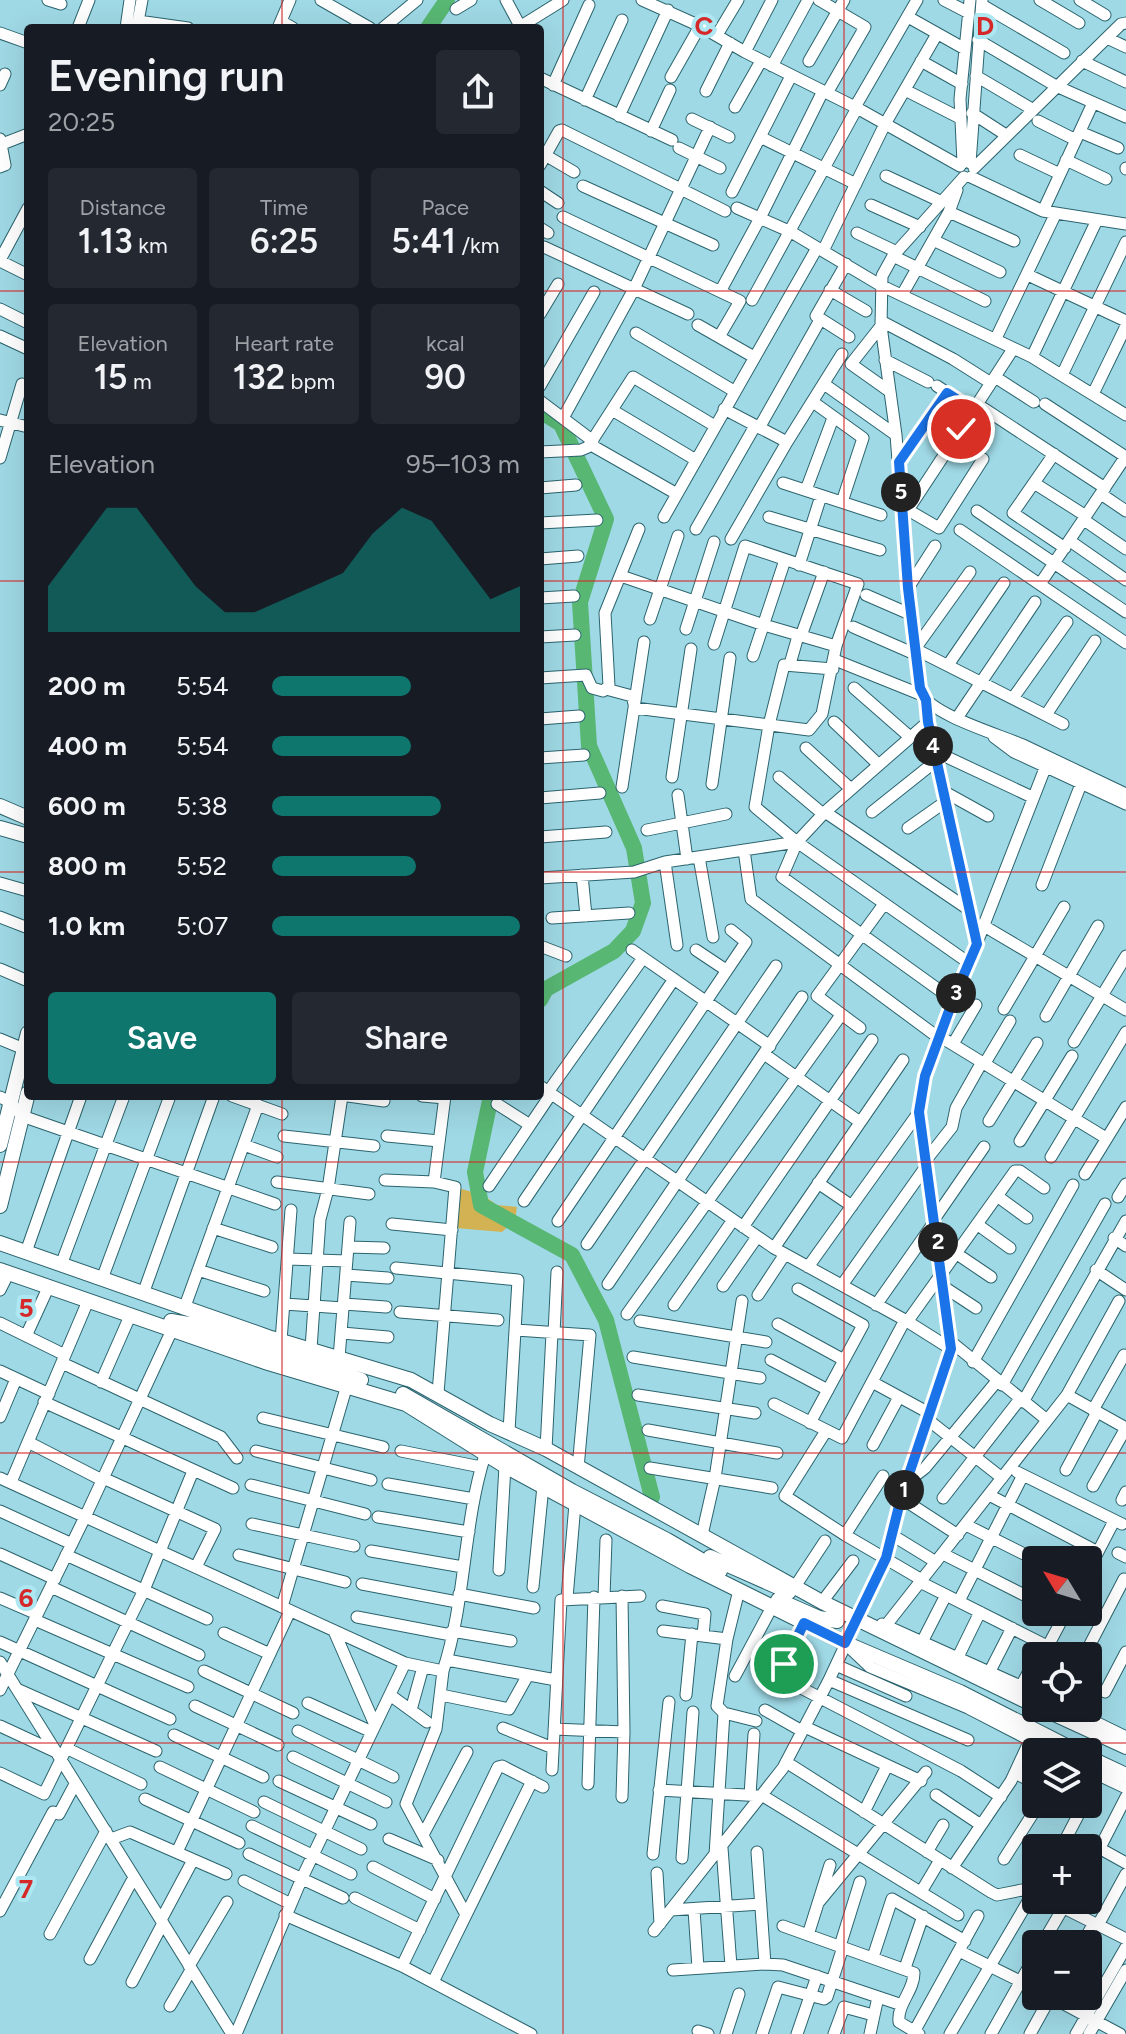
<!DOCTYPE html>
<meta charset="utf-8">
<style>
body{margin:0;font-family:Figtree,sans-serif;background:#242831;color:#f1f3f6;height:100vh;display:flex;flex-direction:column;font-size:30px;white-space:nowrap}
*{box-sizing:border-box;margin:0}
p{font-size:26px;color:#9ea1a6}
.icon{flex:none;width:44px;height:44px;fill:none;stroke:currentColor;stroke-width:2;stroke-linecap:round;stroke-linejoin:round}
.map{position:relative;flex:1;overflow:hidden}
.side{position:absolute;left:24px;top:24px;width:520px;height:1076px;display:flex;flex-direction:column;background:#171b24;border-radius:8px;box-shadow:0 8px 32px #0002}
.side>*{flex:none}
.needle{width:52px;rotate:308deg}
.controls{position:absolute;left:1022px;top:1546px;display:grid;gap:16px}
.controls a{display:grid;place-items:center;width:80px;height:80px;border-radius:8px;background:#171b24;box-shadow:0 8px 32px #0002;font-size:40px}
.pin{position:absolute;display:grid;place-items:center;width:68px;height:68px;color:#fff;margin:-34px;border:4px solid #fff;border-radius:50%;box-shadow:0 2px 8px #0007}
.km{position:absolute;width:40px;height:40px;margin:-20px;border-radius:50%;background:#222;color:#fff;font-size:22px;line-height:40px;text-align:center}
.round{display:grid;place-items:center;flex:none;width:84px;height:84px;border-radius:8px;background:#242831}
.summary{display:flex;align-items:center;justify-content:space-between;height:136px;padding:0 24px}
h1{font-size:44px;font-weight:600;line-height:60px}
.figures{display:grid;grid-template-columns:repeat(3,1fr);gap:12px;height:136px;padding:8px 24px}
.figures div{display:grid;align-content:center;border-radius:8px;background:#242831;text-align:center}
.figures b{font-size:34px;font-weight:600}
.figures small{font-size:22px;font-weight:400}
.figures p{font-size:22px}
.chart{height:224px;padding:16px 24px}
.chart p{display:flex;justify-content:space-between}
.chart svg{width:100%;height:144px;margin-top:8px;fill:#0f766e;opacity:.7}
.primary-button{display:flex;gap:16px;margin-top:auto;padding:16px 24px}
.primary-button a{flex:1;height:92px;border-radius:8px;background:#0f766e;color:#fff;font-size:32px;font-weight:600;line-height:92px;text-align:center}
.primary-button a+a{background:#242831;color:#f1f3f6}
ul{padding:0 24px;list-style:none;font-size:26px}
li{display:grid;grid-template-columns:128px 96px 1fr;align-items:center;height:60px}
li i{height:20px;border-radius:10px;background:#0f766e}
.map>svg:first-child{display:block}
.green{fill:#d2b252}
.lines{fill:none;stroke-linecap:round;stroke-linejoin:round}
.river{stroke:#58b773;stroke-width:16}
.minor-casing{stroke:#2b646e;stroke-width:13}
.major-casing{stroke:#2b646e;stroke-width:16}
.minor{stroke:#fff;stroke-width:11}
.major{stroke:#fff;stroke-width:14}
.route-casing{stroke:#fff;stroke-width:16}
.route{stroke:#1a73e8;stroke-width:10}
.grid{fill:none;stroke:#d62828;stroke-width:2;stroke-opacity:0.55}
.grid-label{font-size:26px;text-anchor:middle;font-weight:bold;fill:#d62828;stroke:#ace7f2;stroke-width:8;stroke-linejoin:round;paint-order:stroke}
</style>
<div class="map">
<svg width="1126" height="2034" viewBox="0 0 1126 2034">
<rect width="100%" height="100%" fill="#9fd9e5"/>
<path class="green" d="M 458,1188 L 483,1195 L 497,1205 L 517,1207 L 515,1220 L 502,1232 L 456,1228 Z"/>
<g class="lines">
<path class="river" d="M 428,28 L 447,0
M 540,411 L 561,424 L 606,519 L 580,602 L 589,746 L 634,848 L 643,903 L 633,931 L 614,951 L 546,989 L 540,1000
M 491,1096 L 475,1172 L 481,1205 L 572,1255 L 606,1320 L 652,1497"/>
<g class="minor-casing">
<path id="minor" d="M 48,0 L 61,4
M 321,0 L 370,28
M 506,0 L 520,26
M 642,0 L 700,26 L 745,52 L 857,108 L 960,166
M 819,0 L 865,27 L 827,93
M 944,0 L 969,13
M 1040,0 L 1079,23
M 1080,0 L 1105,15
M 982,5 L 1064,53
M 456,9 L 471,0
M 908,17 L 965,49
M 138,21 L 188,28
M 281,21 L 293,28
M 137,27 L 142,0
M 78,28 L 89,0
M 126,28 L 130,0
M 278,28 L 290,0
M 383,28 L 417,0
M 518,28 L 563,0
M 0,33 L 28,43
M 717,35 L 738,0
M 1107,38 L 1126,47
M 978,40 L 1056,86 L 1126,117
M 745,52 L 772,0
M 809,61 L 844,0
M 921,61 L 962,84
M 1082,61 L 1126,82
M 772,66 L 808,0
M 976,76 L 1032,109
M 671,77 L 700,26
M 540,78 L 672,140
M 0,85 L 5,74
M 553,85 L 589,5
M 905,90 L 960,118
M 706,91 L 730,43
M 585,100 L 622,20
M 735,107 L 761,61
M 855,107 L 917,0
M 972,113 L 1006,135
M 619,116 L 668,10
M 692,119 L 729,137
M 1038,121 L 1076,140
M 651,131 L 670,90
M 1080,132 L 1118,148
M 760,137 L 856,184
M 0,139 L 5,165 L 0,167
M 0,145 L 28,134
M 679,148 L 720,168
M 545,155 L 574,172
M 1020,155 L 1060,174
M 1066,160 L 1106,179
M 963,163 L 960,99 L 970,0
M 970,163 L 982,0
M 540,165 L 559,131 L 562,130 L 725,211
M 974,168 L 1121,24 L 1126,23
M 1126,168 L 1126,169
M 886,176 L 942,202
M 964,177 L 893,256 L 882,276 L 881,326 L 896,435 L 908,588 L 921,693 C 933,716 1001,735 1025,746 C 1058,762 1092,778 1126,794
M 971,177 L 1043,211 L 1126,224
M 583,186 L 713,245
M 540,191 L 558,203
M 732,192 L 791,76
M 871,205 L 920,227
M 737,208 L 791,232 L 880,285 L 1032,357 L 1126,415
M 1043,211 L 1093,103
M 949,212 L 1014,241
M 563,217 L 740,301 L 719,337
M 540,228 L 548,233
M 857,233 L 897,252
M 933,240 L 1000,272
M 544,247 L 688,314
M 823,251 L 885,124 L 937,34
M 893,256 L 985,301
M 0,260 L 28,208
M 0,261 L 28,275
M 846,264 L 816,316 L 849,337
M 1028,275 L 1126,321
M 721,290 L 760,218 L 823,91
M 830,290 L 866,311
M 902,295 L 949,212 L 957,190
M 752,300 L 857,108
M 0,309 L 28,323
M 540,314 L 558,284
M 881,321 L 953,359 L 991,383
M 698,325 L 754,357
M 881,326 L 851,364 L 889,391
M 636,333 L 734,391
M 998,334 L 1056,213
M 0,336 L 28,349
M 1032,357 L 1097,220
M 885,360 L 928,382
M 1062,375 L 1126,242
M 995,377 L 1034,402
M 824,384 L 896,435
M 540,386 L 594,292
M 937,386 L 973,410
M 1093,394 L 1126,326
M 540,401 L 593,441
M 813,402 L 863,438 L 842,502
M 977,404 L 1105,488
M 1045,404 L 1126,457
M 724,409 L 787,442
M 612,410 L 696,460
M 563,418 L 634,289 L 710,127
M 0,420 L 28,427
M 759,428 L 820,320
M 961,429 L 1013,349
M 591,445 L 677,494
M 540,452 L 581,450 L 588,447 L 633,377 L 715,426
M 1054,454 L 1013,513 L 1065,548
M 0,458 L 22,384
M 899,462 L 947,393
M 783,483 L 881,515
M 1034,483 L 1086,516
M 540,488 L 576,485
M 806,490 L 833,418
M 1101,494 L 1126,511
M 908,510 L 939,528 L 983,459
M 977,511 L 1126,612
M 904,516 L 954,440
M 664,517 L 817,248
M 769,517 L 880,550
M 1084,520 L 1126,549
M 540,523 L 597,520
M 696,529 L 755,426
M 960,530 L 1126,643
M 731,539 L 787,442 L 842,354
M 1070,541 L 1126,580
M 540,559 L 578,556
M 799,565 L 821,496
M 621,576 L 764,625 L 836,646
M 1040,584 L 1126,456
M 908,588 L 935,546
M 866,595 L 912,615
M 540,598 L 574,596
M 650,619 L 678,536
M 853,627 L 917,655
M 686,629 L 714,542
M 801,636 L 824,572
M 540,637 L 575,635
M 917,646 L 970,572
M 917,650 L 1063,724
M 753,656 L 785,560
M 835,660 L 922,695
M 790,664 L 798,636
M 948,665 L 1004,583
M 833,669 L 784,665 L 769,725 L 755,807 L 797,842 L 969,963
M 540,678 L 586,675 L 592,688 L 603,691 L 609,686 L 605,613 L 639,529
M 854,688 L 910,737
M 606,689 L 632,696 L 635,708 L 809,730 L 822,714 L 836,646 L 858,584 L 745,546 L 714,644
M 1013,698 L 1067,622
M 926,700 L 928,722 L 977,942
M 1046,715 L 1095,641
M 957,718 L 1035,602
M 540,719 L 579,716
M 834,722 L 879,765
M 994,737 L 1014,752 L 1126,804
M 806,748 L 851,789
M 934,751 L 1032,797
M 540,758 L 584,755
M 672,777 L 691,649
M 779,777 L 823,814
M 712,784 L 730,658
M 622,787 L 644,642
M 943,791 L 988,816
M 678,795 L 687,859
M 540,798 L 600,793
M 825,812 L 968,909
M 872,812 L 936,761
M 908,828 L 945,802
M 647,830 L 726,814
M 540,837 L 606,832
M 797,842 L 782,877 L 953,1000
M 744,850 L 751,899 L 939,1038
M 699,857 L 713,937
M 665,862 L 677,945
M 582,875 L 586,916
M 540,878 L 634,872 L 665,862 L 797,842 L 825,812 L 928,722
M 0,883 L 28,891
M 1042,885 L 1081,784
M 0,917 L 28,928
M 552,918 L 629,913
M 984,926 L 1126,1010
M 540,946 L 566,956
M 632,950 L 770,1046
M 696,950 L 726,970
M 0,969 L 28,981
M 1004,1009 L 1064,907
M 1046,1016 L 1098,926
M 860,1028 L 817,996 L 884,904
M 939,1036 L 1106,1138
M 0,1039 L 24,1049
M 1074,1042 L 1126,956
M 953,1044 L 976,1005
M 764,1054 L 860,1122
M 985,1063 L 1010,1021
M 540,1086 L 774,1248 L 905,1320 L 951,1349
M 548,1092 L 643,958
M 232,1096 L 282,1114
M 348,1096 L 384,1101
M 422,1096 L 445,1098
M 0,1097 L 10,1102 L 22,1116 L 275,1204
M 497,1104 L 530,1125
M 989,1121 L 1037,1043
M 284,1136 L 374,1146
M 387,1136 L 439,1141
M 1020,1141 L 1072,1056
M 244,1145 L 277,1157
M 1051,1157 L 1126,1032
M 926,1160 L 952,1127 L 956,1108 L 982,1062
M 1085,1174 L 1126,1107
M 385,1180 L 434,1182 L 455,1187 L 438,1393
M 277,1182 L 369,1194
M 434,1182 L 445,1096
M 818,1183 L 852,1206
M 489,1186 L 551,1094
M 997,1196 L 1027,1218
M 1118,1197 L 1126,1184
M 524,1201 L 674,979
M 935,1218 L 984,1147
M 558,1221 L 746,942 L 731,930
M 392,1224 L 452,1230
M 978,1225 L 1010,1248
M 743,1227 L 872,1040
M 213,1228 L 272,1247
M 1114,1238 L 1126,1246
M 587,1244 L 776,966
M 348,1247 L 384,1248
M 774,1248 L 903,1060
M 26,1252 L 81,1096
M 957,1254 L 991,1277
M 288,1259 L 347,1261
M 61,1265 L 124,1096
M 808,1267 L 919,1112
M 396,1268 L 518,1280 L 509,1431
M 198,1270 L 264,1291
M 1096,1270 L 1126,1290
M 346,1275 L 388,1278
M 102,1279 L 170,1096
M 608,1284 L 802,997
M 842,1285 L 927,1165
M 723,1286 L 757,1237
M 944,1287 L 976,1308
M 798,1289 L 863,1325 L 810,1423
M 0,1290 L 8,1274
M 143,1294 L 214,1096
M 758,1295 L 785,1254
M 284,1304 L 343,1308
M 344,1304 L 386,1307
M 674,1305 L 733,1220
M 876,1305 L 935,1221
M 184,1309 L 258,1105
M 400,1312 L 498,1320
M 627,1314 L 841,1015
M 640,1321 L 766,1342
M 907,1322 L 1015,1171 L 1020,1171 L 1044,1188
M 0,1323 L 65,1355
M 778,1324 L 844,1360
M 516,1330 L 590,1335 L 578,1468
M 342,1333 L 388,1337
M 554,1333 L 557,1272
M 26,1336 L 48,1288
M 281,1341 L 291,1210
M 950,1341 L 1047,1420
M 311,1349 L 320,1219 L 328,1189 L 342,1096
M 633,1357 L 760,1378
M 339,1358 L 350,1222
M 771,1360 L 828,1390
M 973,1362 L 1073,1185
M 62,1363 L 221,1437 L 237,1458
M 0,1371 L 49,1394
M 101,1382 L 130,1316
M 872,1382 L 929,1413
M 1002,1385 L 1105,1204
M 638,1395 L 755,1413
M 1067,1395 L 1126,1428
M 44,1402 L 233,1488
M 1023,1402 L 1126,1221
M 774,1404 L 842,1438 L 905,1320
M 1093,1410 L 1124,1355
M 0,1417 L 16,1379
M 263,1418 L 383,1447
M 927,1419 L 1002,1478
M 648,1430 L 777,1453
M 826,1431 L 785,1496 L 845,1535 L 922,1580
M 28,1442 L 102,1480
M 873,1445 L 899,1397
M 546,1449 L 552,1333
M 256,1451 L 371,1480
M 401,1451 L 481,1467
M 650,1468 L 772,1488
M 1066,1470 L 1097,1412
M 1017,1472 L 1122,1524
M 0,1478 L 405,1663 L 443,1671 C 466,1601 463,1524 485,1455
M 103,1478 L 215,1529 L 196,1567
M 11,1482 L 88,1301
M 907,1482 L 925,1468 L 997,1381
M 388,1484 L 474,1499
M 251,1485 L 365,1514
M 1093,1486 L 1126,1428
M 989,1495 L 1098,1552
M 901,1498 L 958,1535
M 943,1498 L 1020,1399
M 1122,1500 L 1126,1492
M 0,1511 L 72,1544
M 378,1517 L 469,1532
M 252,1524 L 354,1546
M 966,1525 L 1036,1560
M 702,1535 L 715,1478 L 742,1301
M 845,1535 L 883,1476
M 892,1535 L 936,1562
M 371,1551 L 463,1567
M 1118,1553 L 1126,1557
M 0,1554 L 55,1579
M 943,1554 L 1036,1601
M 66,1555 L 207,1619
M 239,1555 L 345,1582
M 499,1570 L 505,1466
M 1088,1571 L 1114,1521
M 920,1582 L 1045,1645 L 1049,1644 L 1066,1612
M 362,1584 L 457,1602
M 796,1585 L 825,1541
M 51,1587 L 199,1655
M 533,1587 L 543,1486
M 739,1590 L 727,1639 L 717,1706 L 724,1713 L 756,1721
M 459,1594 L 534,1608
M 604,1597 L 606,1540
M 0,1598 L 37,1614
M 567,1598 L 575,1504
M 959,1601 L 1023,1475
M 822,1602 L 853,1561
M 662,1606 L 705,1614 L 703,1636
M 282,1607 L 347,1385
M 357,1617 L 451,1635
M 35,1620 L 188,1687
M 882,1624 L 1036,1693
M 887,1624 L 1067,1395 L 1119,1301
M 334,1631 L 375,1725
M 452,1631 L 511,1641
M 663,1631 L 727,1639
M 224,1633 L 270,1654
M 0,1642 L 170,1719
M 922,1642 L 946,1595
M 750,1649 L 784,1664 L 804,1623
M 851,1649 L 870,1667 L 968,1708 L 1053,1752
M 1084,1656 L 1124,1579
M 958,1657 L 980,1612
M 447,1660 L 556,1680
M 0,1662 L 232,2034
M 836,1665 L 906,1696
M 204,1671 L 293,1713
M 443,1671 L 436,1729 L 406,1804 L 465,1913
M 990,1671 L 1012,1628
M 735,1676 L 772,1607
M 782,1678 L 961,1771 L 1001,1797
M 829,1680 L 968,1740
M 1021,1686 L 1036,1658
M 0,1690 L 86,1515 L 172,1330
M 19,1690 L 156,1751
M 1105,1692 L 1126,1652
M 390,1695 L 427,1722
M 441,1695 L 509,1709 L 528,1675
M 686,1695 L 692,1634
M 308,1703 L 372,1732
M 195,1706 L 278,1745
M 1067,1708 L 1126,1737
M 411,1710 L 423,1667
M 765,1710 L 802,1731
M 0,1726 L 54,1751
M 805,1727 L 921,1781
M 503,1728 L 553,1748
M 554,1729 L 624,1732
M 298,1731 L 393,1777
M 174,1735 L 263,1777
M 68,1749 L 141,1784
M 293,1757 L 386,1802
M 786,1762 L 991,1892 L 997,1895 L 1022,1890 L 1036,1894
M 160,1767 L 254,1812
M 552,1770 L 561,1600 L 640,1596
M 1088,1770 L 1126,1788
M 0,1773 L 44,1794 L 144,1590 L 193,1471
M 1015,1773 L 1036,1784
M 279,1781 L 371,1824
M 588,1784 L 594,1597
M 659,1790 L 763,1796 L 958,1915
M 750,1795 L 754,1734
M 936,1795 L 981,1825
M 1088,1796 L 1099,1776
M 622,1797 L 624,1732 L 622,1596
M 145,1799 L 239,1843
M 264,1802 L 361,1849
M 864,1812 L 887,1766
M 252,1826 L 351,1874
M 424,1833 L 467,1752
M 111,1839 L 130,1832 L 226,1874
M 389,1839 L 438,1860
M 722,1848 L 731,1966
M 1061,1848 L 1084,1804
M 1099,1848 L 1126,1863
M 177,1852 L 290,1611
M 757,1852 L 765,1964
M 927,1852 L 943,1825
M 249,1854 L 343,1898
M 653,1854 L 669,1702
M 715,1855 L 724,1713
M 682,1858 L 693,1712
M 1004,1859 L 1039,1804
M 373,1867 L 435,1899
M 952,1868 L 1011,1781 L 1030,1740
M 1088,1871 L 1126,1797
M 657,1873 L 660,1924
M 244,1881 L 291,1904
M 921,1892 L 940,1860
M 355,1898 L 420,1930
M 1048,1900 L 1126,1939
M 818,1903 L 926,1772
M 671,1910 L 761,1904
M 694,1910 L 698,1968
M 0,1911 L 53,1812 L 59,1814 L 75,1784
M 285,1915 L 402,1966 L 531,2034
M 161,1920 L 193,1860
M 1098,1925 L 1126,1874
M 783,1926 L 914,1973 C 914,1991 897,2004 899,2022 L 919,2034
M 654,1931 L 783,1768 L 829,1680 L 886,1558 L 901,1498 L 951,1349 L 919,1112 L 925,1076 L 1049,758
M 50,1934 L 106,1831
M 808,1935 L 830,1865
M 1042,1944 L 1063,1908
M 1082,1944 L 1094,1923
M 840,1946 L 860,1882
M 959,1951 L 1036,1989
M 873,1957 L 892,1899 L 965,1941
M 90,1959 L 134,1877
M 189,1966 L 227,1902
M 402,1966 L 498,1767 L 502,1766 L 543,1787
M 905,1968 L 923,1916
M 673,1970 L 765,1964 L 783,1965 L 902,2005
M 132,1982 L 163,1923
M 433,1982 L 532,1781
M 1049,1996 L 1120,2034
M 170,2006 L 191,1970
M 698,2031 L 708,2034
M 914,2032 L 978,1916
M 236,2034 L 302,1878 L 405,1663
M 726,2034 L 739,1994
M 762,2034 L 778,1987 L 824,1999 L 827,1997 L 843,1947
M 797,2034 L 817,1976
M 834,2034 L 844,2007 L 873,2015
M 870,2034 L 878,1997
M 950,2034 L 1033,1893
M 991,2034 L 1036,1954
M 1030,2034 L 1051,1996
M 1076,2034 L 1126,1947
M 1089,2034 L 1126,1970"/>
</g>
<g class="major-casing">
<path id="major" d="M 0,806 L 28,818
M 0,828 L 28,836
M 0,1145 L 28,1033
M 0,1206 L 28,1093
M 0,1243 L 271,1338 L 411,1380 L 490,1424 L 546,1449 L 822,1602 L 1036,1706
M 0,1270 L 265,1362 L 406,1404 L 505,1466 L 690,1566 L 845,1643 L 960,1692 L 1078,1752
M 171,1321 L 194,1325 L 361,1380
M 403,1394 L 572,1491 L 667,1540 L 720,1571
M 710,1557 L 789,1592
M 778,1600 L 819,1618 L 837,1621
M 1041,1708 L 1126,1747
M 1088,1757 L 1126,1775"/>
</g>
<use href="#minor" class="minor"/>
<use href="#major" class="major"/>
</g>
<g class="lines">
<g class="route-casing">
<path id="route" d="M 784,1664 L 804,1623 L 845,1643 L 886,1558 L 901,1498 L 951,1349 L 919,1112 L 925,1076 L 953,1000 L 977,944 L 928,722 L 926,700 L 920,688 L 908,588 L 899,462 L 947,393 L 973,410 L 961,429"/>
</g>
<use href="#route" class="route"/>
</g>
<path class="grid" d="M 282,0 L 282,28M 563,0 L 563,2034M 844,0 L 844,2034M 0,291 L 28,291M 540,291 L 1126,291M 0,581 L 28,581M 540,581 L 1126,581M 0,872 L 28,872M 540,872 L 1126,872M 282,1096 L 282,2034M 0,1162 L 1126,1162M 0,1453 L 1126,1453M 0,1743 L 1126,1743"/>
<g class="grid-label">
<text x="704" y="35">C</text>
<text x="985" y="35">D</text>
<text x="26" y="1317">5</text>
<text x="26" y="1607">6</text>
<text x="26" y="1898">7</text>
</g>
</svg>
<div class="controls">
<a><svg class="needle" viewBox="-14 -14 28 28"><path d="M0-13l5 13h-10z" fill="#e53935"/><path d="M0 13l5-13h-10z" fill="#9ea1a6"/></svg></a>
<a><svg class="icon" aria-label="locate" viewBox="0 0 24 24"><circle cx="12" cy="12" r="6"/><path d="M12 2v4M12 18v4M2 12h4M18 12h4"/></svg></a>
<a><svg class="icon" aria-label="layers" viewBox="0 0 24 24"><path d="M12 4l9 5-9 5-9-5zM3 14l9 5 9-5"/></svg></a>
<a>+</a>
<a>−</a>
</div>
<div class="pin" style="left:784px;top:1664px;background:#1e9e55"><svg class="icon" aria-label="arrive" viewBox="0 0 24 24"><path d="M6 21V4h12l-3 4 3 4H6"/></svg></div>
<div class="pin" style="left:961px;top:429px;background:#d93025"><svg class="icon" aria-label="check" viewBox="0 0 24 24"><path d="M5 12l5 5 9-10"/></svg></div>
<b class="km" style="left:904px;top:1490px">1</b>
<b class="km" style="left:938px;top:1242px">2</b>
<b class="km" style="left:956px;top:993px">3</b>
<b class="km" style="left:933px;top:746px">4</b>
<b class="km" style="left:901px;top:492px">5</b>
<section class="side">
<div class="summary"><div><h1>Evening run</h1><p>20:25</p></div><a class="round"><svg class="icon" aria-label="share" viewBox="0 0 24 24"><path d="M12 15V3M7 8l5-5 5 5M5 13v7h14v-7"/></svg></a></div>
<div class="figures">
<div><p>Distance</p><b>1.13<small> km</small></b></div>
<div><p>Time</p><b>6:25</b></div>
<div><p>Pace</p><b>5:41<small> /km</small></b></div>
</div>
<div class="figures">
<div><p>Elevation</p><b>15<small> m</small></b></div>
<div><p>Heart rate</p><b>132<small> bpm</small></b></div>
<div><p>kcal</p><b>90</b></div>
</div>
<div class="chart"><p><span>Elevation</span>95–103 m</p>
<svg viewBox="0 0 160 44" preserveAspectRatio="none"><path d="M0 44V30L10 18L20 6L30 6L40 18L50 30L60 38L70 38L80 34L90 30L100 26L110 14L120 6L130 10L140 22L150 34L160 30V44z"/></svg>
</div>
<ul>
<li><b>200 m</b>5:54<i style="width:56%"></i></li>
<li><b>400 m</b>5:54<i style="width:56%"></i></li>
<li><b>600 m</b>5:38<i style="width:68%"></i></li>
<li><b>800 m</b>5:52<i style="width:58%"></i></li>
<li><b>1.0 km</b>5:07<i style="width:100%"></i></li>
</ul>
<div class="primary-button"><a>Save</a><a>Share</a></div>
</section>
</div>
